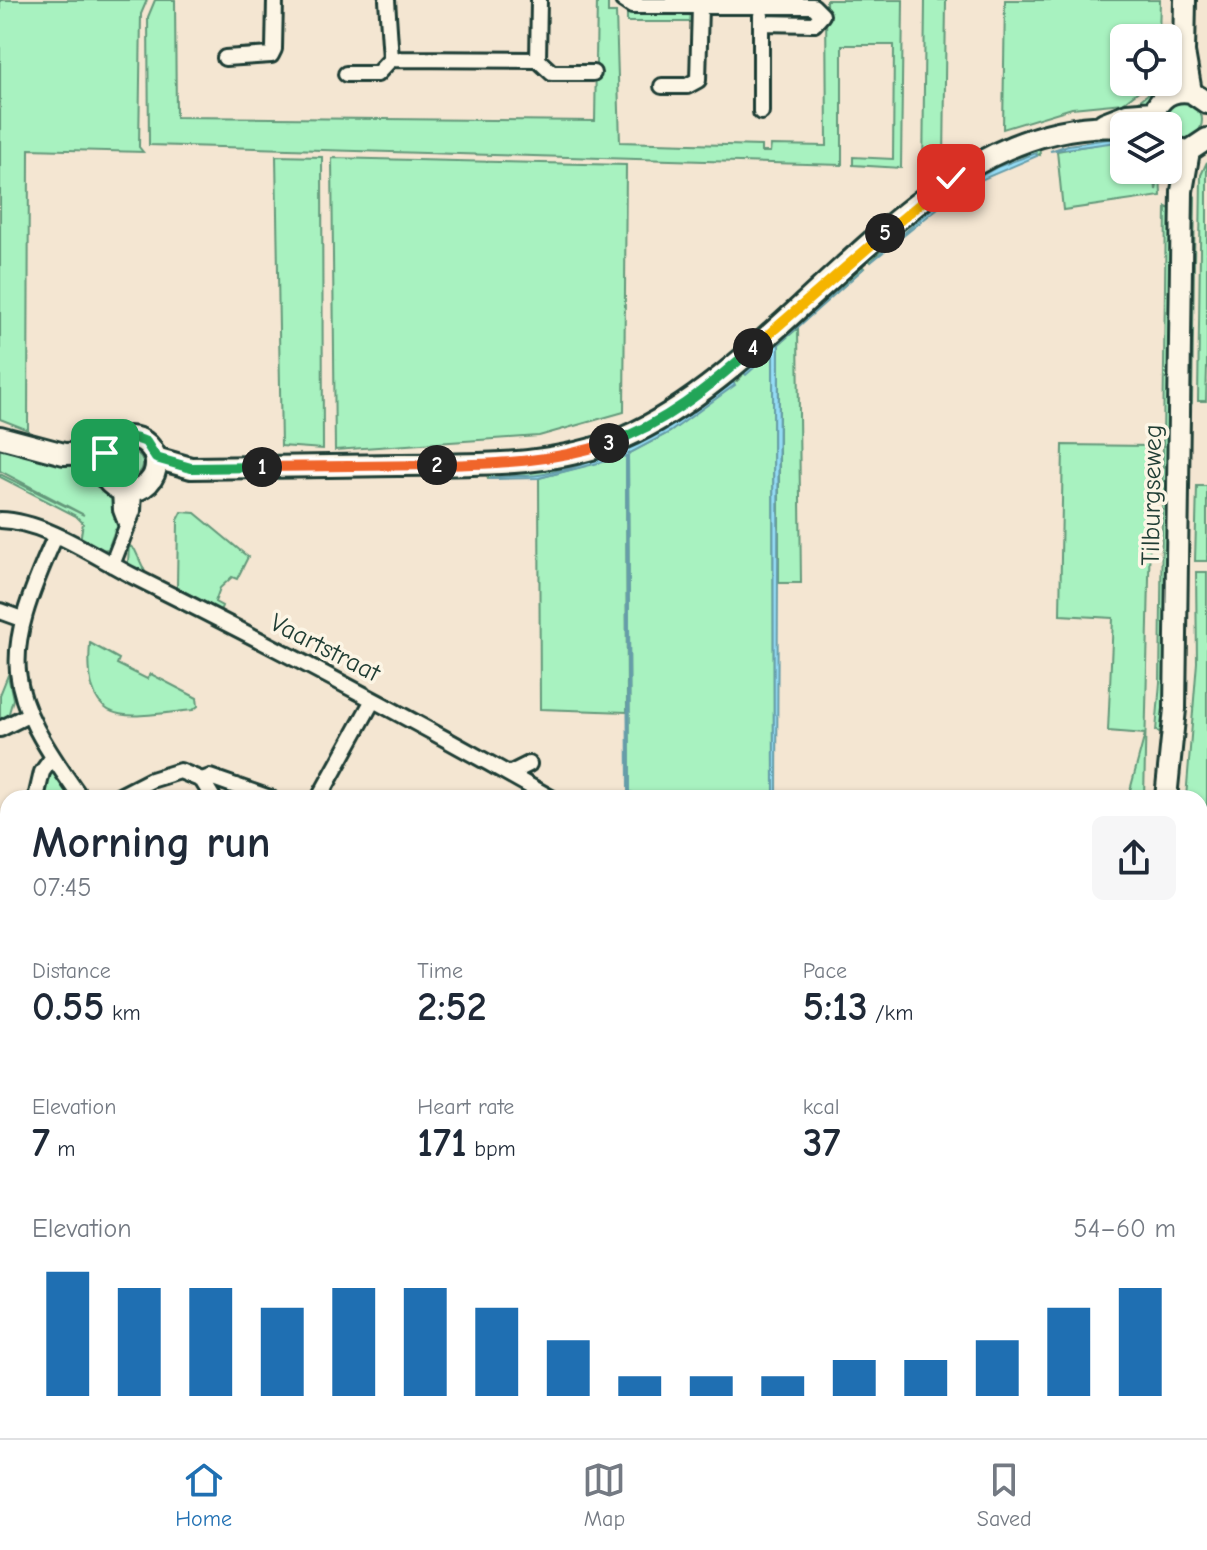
<!DOCTYPE html>
<meta charset="utf-8">
<style>
body{margin:0;font-family:"Comic Neue",sans-serif;background:#f6f6f7;color:#1f2937;height:100vh;display:flex;flex-direction:column;font-size:30px;white-space:nowrap}
*{box-sizing:border-box;margin:0}
p{font-size:26px;color:#747a83}
.icon{flex:none;width:44px;height:44px;fill:none;stroke:currentColor;stroke-width:2;stroke-linecap:round;stroke-linejoin:round}
.map{position:relative;flex:1;overflow:hidden}
.details{position:absolute;left:0px;top:790px;width:1208px;height:648px;display:flex;flex-direction:column;background:#fff;border-radius:24px 24px 0 0;box-shadow:0 2px 6px #0004}
.details>*{flex:none}
.tools{position:absolute;left:1110px;top:24px;display:grid;gap:16px}
.tools a{display:grid;place-items:center;width:72px;height:72px;border-radius:12px;background:#fff;box-shadow:0 2px 6px #0004;font-size:40px}
.pin{position:absolute;display:grid;place-items:center;width:68px;height:68px;color:#fff;margin:-34px;border-radius:16px;box-shadow:0 4px 12px #0006}
.km{position:absolute;width:40px;height:40px;margin:-20px;border-radius:50%;background:#222;color:#fff;font-size:22px;line-height:40px;text-align:center}
.round{display:grid;place-items:center;flex:none;width:84px;height:84px;border-radius:12px;background:#f6f6f7}
.headline{display:flex;align-items:center;justify-content:space-between;height:136px;padding:0 32px}
h1{font-size:44px;font-weight:700;line-height:60px}
.figures{display:grid;grid-template-columns:repeat(3,1fr);gap:12px;height:136px;padding:8px 32px}
.figures div{display:grid;align-content:center}
.figures b{font-size:40px;font-weight:700}
.figures small{font-size:22px;font-weight:400}
.figures p{font-size:22px}
.chart{height:224px;padding:16px 32px}
.chart p{display:flex;justify-content:space-between}
.chart svg{width:100%;height:144px;margin-top:8px;stroke:#1f6fb2;stroke-width:6}
.tab-bar{display:flex;justify-content:space-around;align-items:center;height:112px;border-top:2px solid #e0e1e3;background:#fff;font-size:22px;color:#747a83}
.tab-bar a{display:grid;justify-items:center;gap:4px}
.tab-bar .current{color:#1f6fb2}
.map>svg:first-child{display:block}
.green{fill:#a8f2c0;stroke:#64987a;stroke-width:2}
.water{fill:#95ddf7;stroke:#669da9;stroke-width:2}
.lines{fill:none;stroke-linecap:round;stroke-linejoin:round}
.street-casing{stroke:#1f3d34;stroke-width:20}
.secondary-casing{stroke:#1f3d34;stroke-width:26}
.street{stroke:#fcf5e5;stroke-width:14}
.secondary{stroke:#fcf5e5;stroke-width:20}
.split-1-casing{stroke:#fff;stroke-width:16}
.split-2-casing{stroke:#fff;stroke-width:16}
.split-3-casing{stroke:#fff;stroke-width:16}
.split-4-casing{stroke:#fff;stroke-width:16}
.split-5-casing{stroke:#fff;stroke-width:16}
.split-6-casing{stroke:#fff;stroke-width:16}
.split-1{stroke:#22a559;stroke-width:10}
.split-2{stroke:#f0652b;stroke-width:10}
.split-3{stroke:#f0652b;stroke-width:10}
.split-4{stroke:#22a559;stroke-width:10}
.split-5{stroke:#f5b400;stroke-width:10}
.split-6{stroke:#f5b400;stroke-width:10}
.labels{text-anchor:middle;dominant-baseline:central;stroke-width:7;stroke-linejoin:round;paint-order:stroke}
.street-label{font-size:26px;fill:#1f3d34;stroke:#fcf5e5}
</style>
<div class="map">
<svg width="1207" height="1438" viewBox="0 0 1207 1438">
<rect width="100%" height="100%" fill="#f4e6d2"/>
<filter id="ink" filterUnits="userSpaceOnUse"><feTurbulence type="fractalNoise" baseFrequency=".0125" numOctaves="2"/><feDisplacementMap in="SourceGraphic" scale="16" xChannelSelector="R" yChannelSelector="G"/><feConvolveMatrix kernelMatrix="1 2 1 2 8 2 1 2 1" color-interpolation-filters="sRGB"/></filter>
<g filter="url(#ink)">
<path class="green" d="M 0,0 L 147,0 L 141,14 L 139,147 L 143,152 L 29,149 L 28,430 L 0,419 Z
M 155,0 L 175,0 L 176,117 L 595,121 L 597,0 L 608,0 L 608,13 L 616,13 L 620,142 L 761,146 L 761,152 L 770,152 L 771,145 L 827,146 L 826,0 L 903,0 L 901,168 L 853,165 L 853,157 L 893,159 L 894,45 L 842,45 L 842,165 L 149,145 L 148,17 Z
M 925,0 L 946,0 L 944,162 L 923,176 Z
M 1005,0 L 1160,0 L 1159,38 L 1124,38 L 1124,82 L 1150,82 L 1123,103 L 1072,108 L 1003,129 Z
M 627,11 L 688,12 L 696,22 L 627,22 Z
M 1173,33 L 1179,33 C 1178,69 1175,81 1150,105 L 1134,105 L 1163,82 L 1168,82 L 1168,38 Z
M1164 120a19 19 0 1 1 38 0a19 19 0 1 1-38 0Z
M 1121,140 L 1124,170 L 1154,170 L 1156,190 L 1159,177 L 1157,170 L 1160,170 L 1161,196 L 1063,210 L 1057,151 Z
M 1039,145 L 1040,155 C 1005,146 894,232 871,262 L 867,258 L 953,184 Z
M 276,156 L 322,157 L 323,449 L 281,446 Z
M 332,158 L 626,165 L 624,412 L 539,436 L 335,450 Z
M 1207,162 L 1207,367 L 1206,401 L 1198,401 L 1201,175 Z
M 1195,197 L 1192,402 L 1186,395 L 1188,201 Z
M 1166,207 L 1175,211 L 1166,706 L 1160,732 L 1156,731 L 1160,682 Z
M 860,264 L 864,268 L 744,373 L 773,350 L 774,798 L 651,798 L 630,793 L 628,454 L 670,432 L 735,383 L 669,430 L 625,452 L 539,476 L 488,479 L 487,474 L 491,469 L 544,466 L 730,377 L 737,381 L 742,376 L 739,372 Z
M 798,328 L 801,583 L 779,583 L 779,344 Z
M 0,442 L 89,469 C 108,485 120,506 118,531 L 115,530 L 108,549 L 101,550 L 80,541 L 83,523 L 76,516 L 0,477 L 0,474 L 84,515 L 0,471 Z
M 1063,445 L 1152,446 L 1144,798 L 1128,798 L 1145,734 L 1108,731 L 1113,618 L 1060,615 Z
M117 464a13 13 0 1 1 26 0a13 13 0 1 1-26 0Z
M 626,455 L 627,712 L 540,709 L 539,478 Z
M 1197,486 L 1207,486 L 1207,561 L 1195,561 Z
M 182,512 L 195,513 L 248,557 L 237,579 L 232,577 L 220,588 L 215,602 L 222,606 L 220,611 L 177,587 L 178,520 Z
M 129,545 L 135,550 L 148,578 L 128,564 Z
M 1196,572 L 1207,572 L 1207,830 L 1200,830 L 1200,798 L 1186,798 L 1197,662 Z
M 90,643 L 119,659 L 117,664 L 147,679 L 151,674 L 197,698 L 198,706 L 193,710 C 129,716 83,734 90,643 Z
M 8,675 L 13,699 L 7,720 L 0,724 L 0,695 Z
M 55,770 L 75,798 L 42,798 L 48,773 Z
M 1200,1070 L 1207,1072 L 1207,1292 L 1200,1292 Z
M 110,1430 L 156,1430 L 151,1438 L 112,1438 Z
M 180,1430 L 213,1430 L 222,1438 L 174,1438 Z
M 231,1430 L 385,1430 L 374,1438 L 241,1438 Z
M 403,1430 L 501,1433 L 499,1438 L 392,1438 Z
M 653,1430 L 762,1430 L 761,1438 L 654,1438 Z
M 771,1430 L 887,1430 L 886,1438 L 770,1438 Z
M 911,1430 L 1020,1430 L 1019,1438 L 910,1438 Z"/>
<path class="water" d="M 1121,137 L 1124,141 L 1050,151 L 1068,145 Z
M 1036,153 L 1037,156 L 964,187 L 871,262 L 951,192 L 997,167 Z
M 864,268 L 779,344 L 777,798 L 774,798 L 773,351 L 746,375 L 744,373 Z
M 733,382 L 735,385 L 670,432 L 628,454 L 630,792 L 651,798 L 628,794 L 626,456 L 539,478 L 489,479 C 506,474 527,478 545,474 C 617,459 675,429 733,382 Z"/>
<g class="lines">
<g class="street-casing">
<path id="street" d="M 387,0 L 391,59
M 623,0 L 632,6 L 813,6 L 822,15 L 814,24 L 761,23
M 761,15 L 761,112
M 225,58 L 271,55 L 274,49 L 275,0
M 391,59 L 538,60 L 552,73 L 593,73
M 538,60 L 539,0
M 346,74 L 377,74 L 391,59
M 662,86 L 687,86 L 698,80 L 700,6
M 120,489 L 121,510 L 127,526
M 0,520 C 45,521 94,556 133,576 C 274,646 414,720 551,798
M 55,537 C 0,660 3,689 81,798
M 112,565 L 133,511 L 134,490
M 0,611 L 22,619
M 0,729 L 28,715
M 509,774 L 529,764
M 202,780 L 210,777 L 270,798
M 36,798 L 42,772 L 52,758
M 116,798 L 151,780 L 180,771 L 202,780 L 213,798
M 319,798 L 373,700
M 1200,836 L 1207,837
M 0,881 L 8,875
M 0,997 L 8,1009
M 0,1075 L 8,1065
M 0,1323 L 8,1328
M 33,1430 L 45,1438
M 221,1430 L 229,1438
M 163,1438 L 169,1430
M 384,1438 L 396,1430
M 646,1438 L 648,1430
M 766,1438 L 767,1430
M 901,1438 L 902,1430"/>
</g>
<g class="secondary-casing">
<path id="secondary" d="M 1185,0 L 1184,52 L 1191,92
M 1104,123 L 1127,114 L 1154,112
M 1153,126 C 1152,103 1168,88 1191,92 L 1207,103
M 1168,147 L 1189,151 L 1207,139
M 0,437 L 64,454 L 105,453
M102 464a27 27 0 1 1 54 0a27 27 0 1 1-54 0Z
M 156,458 L 191,468 C 259,467 328,466 397,465 C 472,464 552,468 623,438 C 795,363 925,112 1124,127
M 1166,798 L 1175,709 L 1182,191 L 1189,151
M 1200,925 L 1207,925
M 1035,1438 L 1036,1430"/>
</g>
<use href="#street" class="street"/>
<use href="#secondary" class="secondary"/>
</g>
</g>
<g class="lines" filter="url(#ink)">
<g class="split-1-casing">
<path id="split-1" d="M 105,453 C 116,437 129,434 146,442 L 156,458 L 191,468 L 262,467"/>
</g>
<g class="split-2-casing">
<path id="split-2" d="M 262,467 L 437,465"/>
</g>
<g class="split-3-casing">
<path id="split-3" d="M 437,465 C 496,464 552,462 609,443"/>
</g>
<g class="split-4-casing">
<path id="split-4" d="M 609,443 C 665,424 709,387 753,348"/>
</g>
<g class="split-5-casing">
<path id="split-5" d="M 753,348 L 885,233"/>
</g>
<g class="split-6-casing">
<path id="split-6" d="M 885,233 L 951,178"/>
</g>
<use href="#split-1" class="split-1"/>
<use href="#split-2" class="split-2"/>
<use href="#split-3" class="split-3"/>
<use href="#split-4" class="split-4"/>
<use href="#split-5" class="split-5"/>
<use href="#split-6" class="split-6"/>
</g>
<g class="labels">
<g class="street-label">
<text transform="translate(1152 495) rotate(-89)">Tilburgseweg</text>
<text transform="translate(325 648) rotate(27)">Vaartstraat</text>
</g>
</g>
</svg>
<div class="tools">
<a><svg class="icon" aria-label="locate" viewBox="0 0 24 24"><circle cx="12" cy="12" r="6"/><path d="M12 2v4M12 18v4M2 12h4M18 12h4"/></svg></a>
<a><svg class="icon" aria-label="layers" viewBox="0 0 24 24"><path d="M12 4l9 5-9 5-9-5zM3 14l9 5 9-5"/></svg></a>
</div>
<div class="pin" style="left:105px;top:453px;background:#1e9e55"><svg class="icon" aria-label="arrive" viewBox="0 0 24 24"><path d="M6 21V4h12l-3 4 3 4H6"/></svg></div>
<div class="pin" style="left:951px;top:178px;background:#d93025"><svg class="icon" aria-label="check" viewBox="0 0 24 24"><path d="M5 12l5 5 9-10"/></svg></div>
<b class="km" style="left:262px;top:467px">1</b>
<b class="km" style="left:437px;top:465px">2</b>
<b class="km" style="left:609px;top:443px">3</b>
<b class="km" style="left:753px;top:348px">4</b>
<b class="km" style="left:885px;top:233px">5</b>
<section class="details">
<div class="headline"><div><h1>Morning run</h1><p>07:45</p></div><a class="round"><svg class="icon" aria-label="share" viewBox="0 0 24 24"><path d="M12 15V3M7 8l5-5 5 5M5 13v7h14v-7"/></svg></a></div>
<div class="figures">
<div><p>Distance</p><b>0.55<small> km</small></b></div>
<div><p>Time</p><b>2:52</b></div>
<div><p>Pace</p><b>5:13<small> /km</small></b></div>
</div>
<div class="figures">
<div><p>Elevation</p><b>7<small> m</small></b></div>
<div><p>Heart rate</p><b>171<small> bpm</small></b></div>
<div><p>kcal</p><b>37</b></div>
</div>
<div class="chart"><p><span>Elevation</span>54–60 m</p>
<svg viewBox="0 0 160 44" preserveAspectRatio="none"><path d="M5 44V6M15 44V11M25 44V11M35 44V17M45 44V11M55 44V11M65 44V17M75 44V27M85 44V38M95 44V38M105 44V38M115 44V33M125 44V33M135 44V27M145 44V17M155 44V11"/></svg>
</div>
</section>
</div>
<nav class="tab-bar">
<a class="current"><svg class="icon" aria-label="home" viewBox="0 0 24 24"><path d="M3 11l9-7 9 7M6 9v11h12V9"/></svg>Home</a>
<a><svg class="icon" aria-label="map" viewBox="0 0 24 24"><path d="M3 6l6-2 6 2 6-2v14l-6 2-6-2-6 2zM9 4v14M15 6v14"/></svg>Map</a>
<a><svg class="icon" aria-label="saved" viewBox="0 0 24 24"><path d="M7 4h10v16l-5-4-5 4z"/></svg>Saved</a>
</nav>
